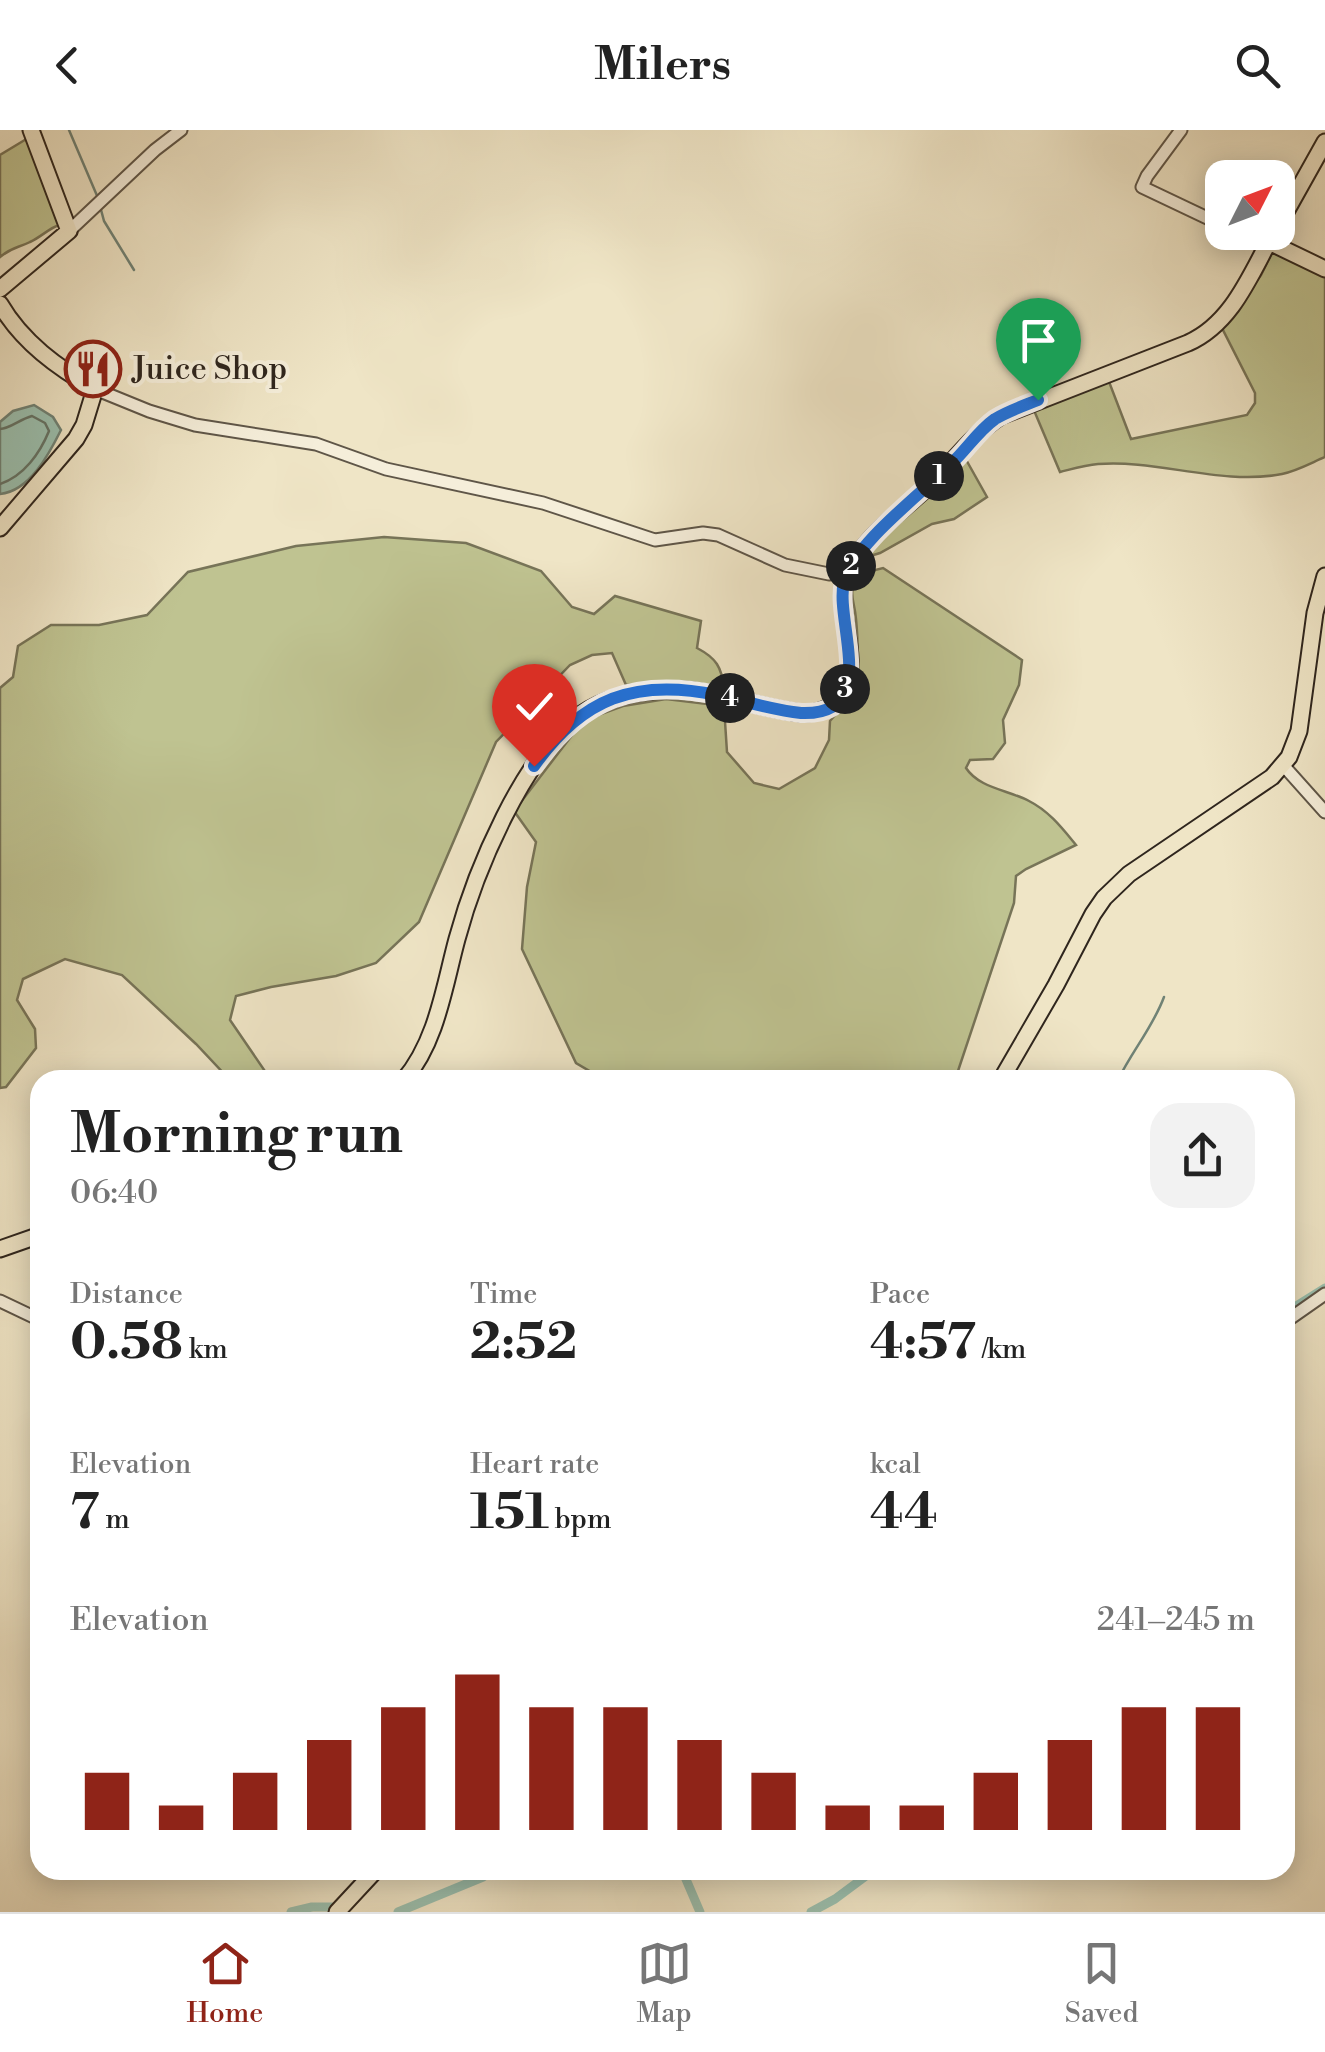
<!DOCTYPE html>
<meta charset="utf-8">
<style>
body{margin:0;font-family:"Libre Bodoni",serif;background:#f2f2f2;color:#222;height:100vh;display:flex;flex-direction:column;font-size:38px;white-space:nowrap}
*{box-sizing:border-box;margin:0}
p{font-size:32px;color:#767676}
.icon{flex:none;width:55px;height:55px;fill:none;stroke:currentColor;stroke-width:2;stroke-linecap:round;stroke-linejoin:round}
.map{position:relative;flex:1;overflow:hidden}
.panel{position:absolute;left:30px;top:940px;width:1265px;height:810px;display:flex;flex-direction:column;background:#fff;border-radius:30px;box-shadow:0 5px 25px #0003}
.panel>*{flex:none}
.needle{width:65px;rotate:48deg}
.controls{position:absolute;left:1205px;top:30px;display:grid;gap:20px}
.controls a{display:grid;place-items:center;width:90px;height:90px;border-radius:20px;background:#fff;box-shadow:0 5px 25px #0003;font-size:50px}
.pin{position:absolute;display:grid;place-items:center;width:85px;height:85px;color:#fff;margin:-102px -42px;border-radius:50% 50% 50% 0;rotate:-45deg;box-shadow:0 0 10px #0007}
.pin .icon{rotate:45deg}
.km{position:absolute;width:50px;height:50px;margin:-25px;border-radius:50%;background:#222;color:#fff;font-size:28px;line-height:50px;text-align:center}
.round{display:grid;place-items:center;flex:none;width:105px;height:105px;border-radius:30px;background:#f2f2f2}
.summary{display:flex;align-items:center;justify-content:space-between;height:170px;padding:0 40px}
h1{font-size:55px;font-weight:700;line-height:75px}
.metrics{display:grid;grid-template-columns:repeat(3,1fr);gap:15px;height:170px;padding:10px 40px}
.metrics div{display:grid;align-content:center}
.metrics b{font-size:50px;font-weight:700}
.metrics small{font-size:28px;font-weight:400}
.metrics p{font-size:28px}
.chart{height:280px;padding:20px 40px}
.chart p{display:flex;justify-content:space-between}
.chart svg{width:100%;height:180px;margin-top:10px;stroke:#8f2418;stroke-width:6}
header{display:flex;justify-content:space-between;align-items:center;height:130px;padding:0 40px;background:#fff;font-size:45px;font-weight:700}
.menu{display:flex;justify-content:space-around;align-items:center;height:140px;border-top:2px solid #e0e0e0;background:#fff;font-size:28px;color:#767676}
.menu a{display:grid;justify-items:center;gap:5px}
.menu .on{color:#8f2418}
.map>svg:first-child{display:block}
.green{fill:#bfc391;stroke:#777458;stroke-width:2.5}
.water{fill:#9bc0af;stroke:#708275;stroke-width:2.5}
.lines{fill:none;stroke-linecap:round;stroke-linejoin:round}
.shore{stroke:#657366;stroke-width:2.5}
.stream{stroke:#708275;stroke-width:2.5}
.canal{stroke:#9bc0af;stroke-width:9}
.minor-casing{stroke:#5f5648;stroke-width:15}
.major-casing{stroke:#2f261e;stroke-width:19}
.minor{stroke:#f5eeda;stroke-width:11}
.major{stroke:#efe5c6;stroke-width:15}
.route-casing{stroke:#fff;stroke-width:20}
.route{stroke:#1a73e8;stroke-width:12}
.labels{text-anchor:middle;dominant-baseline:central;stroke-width:8;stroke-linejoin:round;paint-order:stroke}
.poi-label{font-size:32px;fill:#2f261e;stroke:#f5eeda;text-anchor:start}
</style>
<header><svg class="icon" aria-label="back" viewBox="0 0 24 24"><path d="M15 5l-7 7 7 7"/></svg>Milers<svg class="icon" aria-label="search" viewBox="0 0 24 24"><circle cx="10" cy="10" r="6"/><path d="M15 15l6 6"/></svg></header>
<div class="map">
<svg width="1325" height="1782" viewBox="0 0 1325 1782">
<rect width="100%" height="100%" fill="#efe5c6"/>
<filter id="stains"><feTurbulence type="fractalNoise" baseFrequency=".002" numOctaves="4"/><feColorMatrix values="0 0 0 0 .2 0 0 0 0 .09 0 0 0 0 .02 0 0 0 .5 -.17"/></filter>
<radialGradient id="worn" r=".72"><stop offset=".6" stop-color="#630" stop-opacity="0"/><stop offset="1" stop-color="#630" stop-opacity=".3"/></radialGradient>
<path class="green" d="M 28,8 L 59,95 C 48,99 41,107 30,112 C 18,118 12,117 0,127 L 0,25 Z
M 1273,121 L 1313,138 L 1325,147 L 1325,327 C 1311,333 1297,341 1282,344 C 1222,356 1156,329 1098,334 C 1085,335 1072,339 1060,342 L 1033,278 L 1108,249 L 1131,309 L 1247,285 L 1255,273 L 1255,263 L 1222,198 L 1261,145 Z
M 964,326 L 987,367 L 954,389 L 932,394 L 880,423 L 870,426 L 866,422 Z
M 384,407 L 466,413 L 541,441 L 572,477 L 594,484 L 615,466 L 701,491 L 697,518 C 716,528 722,537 724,559 L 673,553 L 626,555 L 612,523 L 592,525 L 570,535 L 496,612 L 419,792 L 376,833 L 336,846 L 271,857 L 236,866 L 230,890 L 271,950 L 230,950 L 196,914 L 122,845 L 65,829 L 23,849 L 17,870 L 35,899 L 36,918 L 6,957 L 0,958 L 0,558 L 13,547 L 18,516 L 51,495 L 99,495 L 147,485 L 188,442 L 296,416 Z
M 883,438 L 1022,530 L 1019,555 L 1003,590 L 1005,613 L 993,629 L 970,630 L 966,638 C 979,658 1008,660 1029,671 C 1049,681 1062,698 1076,715 L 1026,739 L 1016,746 L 1014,773 L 955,950 L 605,950 L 576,933 L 522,819 L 527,757 L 536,712 L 514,681 L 576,600 L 590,588 L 623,576 L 666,569 L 724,576 L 727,622 L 754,653 L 779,659 L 815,638 L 829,610 L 830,591 C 860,558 860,531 856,489 C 854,467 847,465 859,444 Z"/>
<path class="water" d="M 34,275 L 53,287 L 61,300 C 49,324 30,361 0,364 L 0,292 L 13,281 Z"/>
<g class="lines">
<path class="shore" d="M 0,299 C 10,299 20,289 32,286 L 45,293 L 49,301 C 40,323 24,346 0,354"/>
<path class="stream" d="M 69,0 L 98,68
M 100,76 L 104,91 L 134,140
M 1118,950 C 1132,921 1153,897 1164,867"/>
<path class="canal" d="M 1285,1183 L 1325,1158
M 682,1740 L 700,1782
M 291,1782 L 312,1777 L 332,1777 L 338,1782
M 398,1782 L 483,1747 L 490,1740
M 811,1782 L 835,1769 L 874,1740"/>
<g class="minor-casing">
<path id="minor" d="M 1181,0 L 1147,46 L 1142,57 L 1222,95
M 69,101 L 155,20 L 181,0
M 1239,102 L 1267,116
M 95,259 L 149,281 L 195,295 L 316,314 L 386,339 L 543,373 L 655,410 L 703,403 L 718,405 L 785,435 L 829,444 L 848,441
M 1283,635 L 1325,682
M 0,1171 L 40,1190
M 1285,1192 L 1325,1164"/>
</g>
<g class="major-casing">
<path id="major" d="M 1278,96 L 1325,12
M 1269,112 L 1325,139
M 0,159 L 69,101 L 31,0
M 0,174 C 22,212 58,238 95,259 L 84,295 L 76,309 L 0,398
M 404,950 C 437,911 444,857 457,809 C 475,742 523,626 580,585 C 606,567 635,561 666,560 C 712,558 756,578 801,583 C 819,584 837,577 845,559 C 859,527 840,492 843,460 C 844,447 851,435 858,425 C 876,398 906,378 930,355 C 953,332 974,303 1001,286 L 1188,213 C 1233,193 1251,143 1274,102
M 1001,950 L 1056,855 L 1093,784 L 1104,768 L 1129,744 L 1272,647 L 1289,627 L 1299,601 L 1315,483 L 1325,446
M 0,1119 L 40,1105
M 337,1782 L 376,1740"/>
</g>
<use href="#minor" class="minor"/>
<use href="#major" class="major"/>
</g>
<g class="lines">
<g class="route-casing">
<path id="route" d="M 534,636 C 582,568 635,548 717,565 C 745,571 772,580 801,583 C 882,586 834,491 844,452 C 854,413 923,363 952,333 C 967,319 978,301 995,289 C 1008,281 1023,276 1038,270"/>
</g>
<use href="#route" class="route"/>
</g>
<defs>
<g id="restaurant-ring" transform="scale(2.875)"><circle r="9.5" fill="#f5eeda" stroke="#8f2418" stroke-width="1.5"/><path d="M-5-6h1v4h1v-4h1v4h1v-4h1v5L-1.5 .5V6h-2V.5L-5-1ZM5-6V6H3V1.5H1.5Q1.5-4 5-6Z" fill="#8f2418"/></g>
</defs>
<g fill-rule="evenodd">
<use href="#restaurant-ring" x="93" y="239"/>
</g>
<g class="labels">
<g class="poi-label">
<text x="132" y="239">Juice Shop</text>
</g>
</g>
<rect width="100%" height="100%" filter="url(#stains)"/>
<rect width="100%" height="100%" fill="url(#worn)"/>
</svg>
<div class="controls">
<a><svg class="needle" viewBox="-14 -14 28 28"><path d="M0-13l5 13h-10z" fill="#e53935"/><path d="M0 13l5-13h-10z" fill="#767676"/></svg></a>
</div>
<div class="pin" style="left:1038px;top:270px;background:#1e9e55"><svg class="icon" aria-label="arrive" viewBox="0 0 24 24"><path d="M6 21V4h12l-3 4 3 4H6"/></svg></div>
<div class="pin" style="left:534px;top:636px;background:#d93025"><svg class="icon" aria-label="check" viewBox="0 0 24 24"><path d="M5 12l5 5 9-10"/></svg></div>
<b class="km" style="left:939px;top:346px">1</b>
<b class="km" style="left:851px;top:436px">2</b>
<b class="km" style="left:845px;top:559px">3</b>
<b class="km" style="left:730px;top:568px">4</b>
<section class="panel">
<div class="summary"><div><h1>Morning run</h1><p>06:40</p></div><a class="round"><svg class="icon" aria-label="share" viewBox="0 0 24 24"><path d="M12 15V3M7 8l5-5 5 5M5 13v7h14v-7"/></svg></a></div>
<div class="metrics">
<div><p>Distance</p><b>0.58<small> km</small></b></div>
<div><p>Time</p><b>2:52</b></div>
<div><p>Pace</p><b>4:57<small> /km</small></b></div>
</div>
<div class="metrics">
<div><p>Elevation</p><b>7<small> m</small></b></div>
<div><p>Heart rate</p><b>151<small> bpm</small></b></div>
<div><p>kcal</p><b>44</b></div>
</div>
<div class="chart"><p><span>Elevation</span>241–245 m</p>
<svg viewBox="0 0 160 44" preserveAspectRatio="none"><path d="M5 44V30M15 44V38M25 44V30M35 44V22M45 44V14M55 44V6M65 44V14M75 44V14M85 44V22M95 44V30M105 44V38M115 44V38M125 44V30M135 44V22M145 44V14M155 44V14"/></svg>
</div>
</section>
</div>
<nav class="menu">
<a class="on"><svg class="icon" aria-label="home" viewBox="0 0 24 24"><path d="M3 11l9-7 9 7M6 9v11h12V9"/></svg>Home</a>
<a><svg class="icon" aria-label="map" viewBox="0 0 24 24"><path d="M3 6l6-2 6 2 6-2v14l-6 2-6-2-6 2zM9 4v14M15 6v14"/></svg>Map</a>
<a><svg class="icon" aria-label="saved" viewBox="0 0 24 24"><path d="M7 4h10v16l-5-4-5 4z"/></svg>Saved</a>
</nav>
